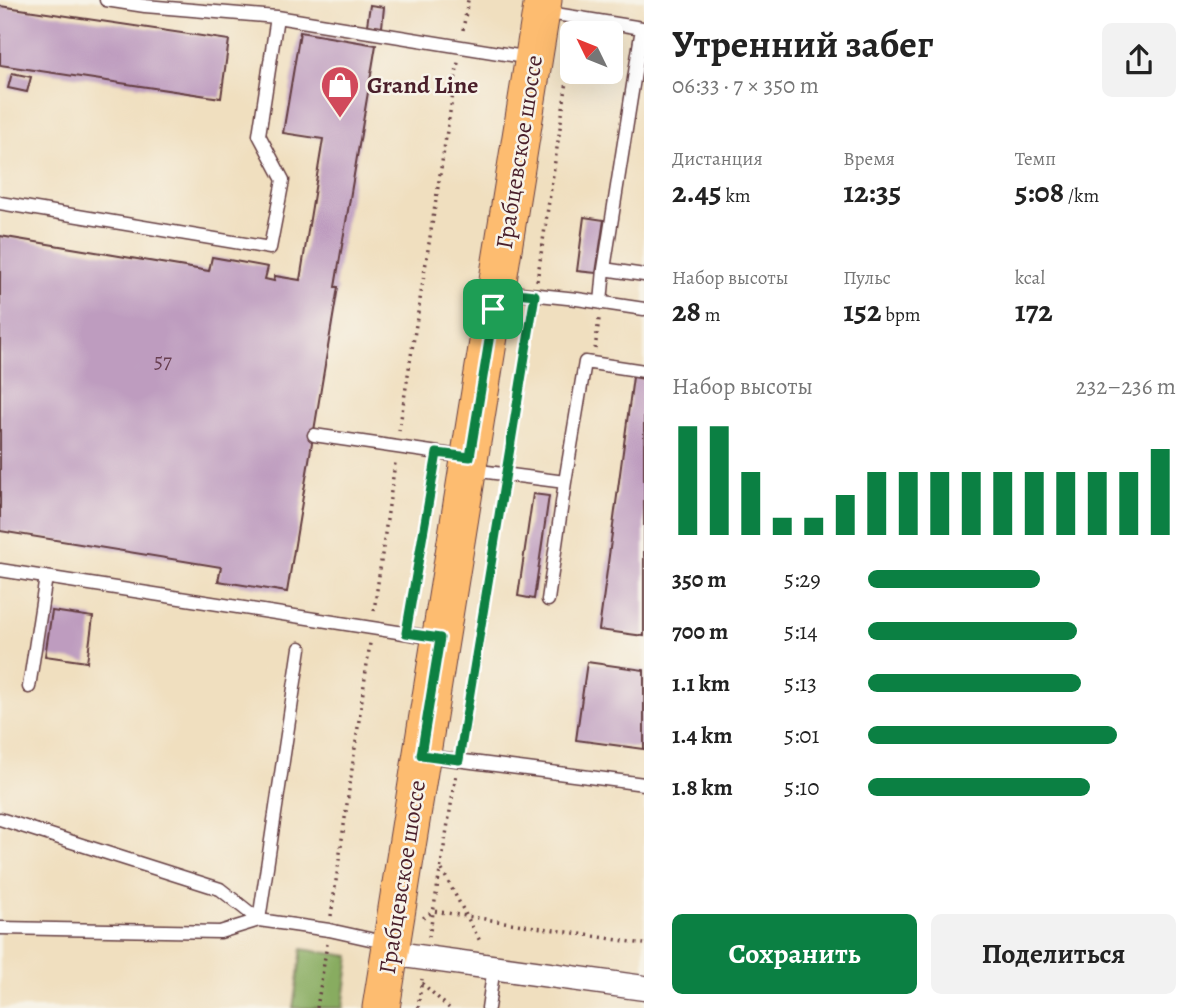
<!DOCTYPE html>
<html lang="ru">
<meta charset="utf-8">
<style>
body{margin:0;font-family:Alegreya,serif;background:#f2f2f2;color:#222;height:100vh;display:flex;flex-direction:column;font-size:26px;white-space:nowrap}
*{box-sizing:border-box;margin:0}
p{font-size:23px;color:#767676}
.icon{flex:none;width:38px;height:38px;fill:none;stroke:currentColor;stroke-width:2;stroke-linecap:round;stroke-linejoin:round}
.map{position:relative;flex:1;overflow:hidden}
.sheet{display:flex;flex-direction:column;background:#fff;width:560px}
.sheet>*{flex:none}
.needle{width:46px;rotate:313deg}
.fabs{position:absolute;left:560px;top:21px;display:grid;gap:14px}
.fabs a{display:grid;place-items:center;width:63px;height:63px;border-radius:10px;background:#fff;box-shadow:0 7px 28px #0002;font-size:35px}
.pin{position:absolute;display:grid;place-items:center;width:60px;height:60px;color:#fff;margin:-30px;border-radius:14px;box-shadow:0 4px 10px #0006}
.round{display:grid;place-items:center;flex:none;width:74px;height:74px;border-radius:10px;background:#f2f2f2}
.headline{display:flex;align-items:center;justify-content:space-between;height:119px;padding:0 28px}
h1{font-size:38px;font-weight:600;line-height:52px}
.stats{display:grid;grid-template-columns:repeat(3,1fr);gap:10px;height:119px;padding:7px 28px}
.stats div{display:grid;align-content:center}
.stats b{font-size:30px;font-weight:600}
.stats small{font-size:19px;font-weight:400}
.stats p{font-size:19px}
.chart{height:196px;padding:14px 28px}
.chart p{display:flex;justify-content:space-between}
.chart svg{width:100%;height:126px;margin-top:7px;stroke:#0b8043;stroke-width:6}
.primary-button{display:flex;gap:14px;margin-top:auto;padding:14px 28px}
.primary-button a{flex:1;height:80px;border-radius:10px;background:#0b8043;color:#fff;font-size:28px;font-weight:600;line-height:80px;text-align:center}
.primary-button a+a{background:#f2f2f2;color:#222}
ul{padding:0 28px;list-style:none;font-size:23px}
li{display:grid;grid-template-columns:112px 84px 1fr;align-items:center;height:52px}
li i{height:18px;border-radius:9px;background:#0b8043}
main{display:flex;flex:1;min-height:0}
.map>svg:first-child{display:block}
.forest{fill:#88ac61;stroke:#696646;stroke-width:2}
.building{fill:#be9cbf}
.lines{fill:none;stroke-linecap:round;stroke-linejoin:round}
.service-casing{stroke:#633c41;stroke-width:15}
.minor-casing{stroke:#633c41;stroke-width:27}
.primary-casing{stroke:#633c41;stroke-width:39}
.path{stroke:#633c41;stroke-width:3.5;stroke-dasharray:2 5;stroke-linecap:butt}
.service{stroke:#fff;stroke-width:12}
.minor{stroke:#fff;stroke-width:24}
.primary{stroke:#fdbc6f;stroke-width:37}
.route-casing{stroke:#fff;stroke-width:14}
.route{stroke:#0b8043;stroke-width:9}
.labels{text-anchor:middle;dominant-baseline:central;stroke-width:5;stroke-linejoin:round;paint-order:stroke}
.number-label{font-size:21px;fill:#673e50}
.poi-label{font-size:24px;font-weight:bold;fill:#4a1f2b;stroke:#f7f3e8;text-anchor:start}
.street-label{font-size:24px;fill:#4a1f2b;stroke:#f7f3e8}
</style>
<main>
<div class="map">
<svg width="644" height="1008" viewBox="0 0 644 1008">
<rect width="100%" height="100%" fill="#f7f3e8"/>
<filter id="ink" filterUnits="userSpaceOnUse"><feTurbulence type="fractalNoise" baseFrequency=".0143" numOctaves="2"/><feDisplacementMap in="SourceGraphic" scale="14" xChannelSelector="R" yChannelSelector="G"/><feConvolveMatrix kernelMatrix="1 2 1 2 8 2 1 2 1" color-interpolation-filters="sRGB"/></filter>
<filter id="wash" filterUnits="userSpaceOnUse"><feTurbulence type="fractalNoise" baseFrequency=".00686" numOctaves="4" result="noise"/><feDisplacementMap in="SourceGraphic" scale="28" xChannelSelector="R" yChannelSelector="G"/><feGaussianBlur stdDeviation="1.57" result="paint"/><feColorMatrix in="noise" values="0 0 0 0 0 0 0 0 0 0 0 0 0 0 0 0 0 1.4 0 .05"/><feComposite in="paint" operator="in"/></filter>
<g filter="url(#wash)">
<rect width="100%" height="100%" fill="#f0dfbf"/>
<path class="forest" d="M 302,949 L 350,956 L 343,1008 L 293,1008 Z"/>
<g id="blocks">
<path class="building" d="M 370,5 L 384,7 L 382,27 L 367,25 Z
M 0,6 L 229,40 L 221,98 L 0,65 Z
M 300,32 L 376,45 L 335,287 L 338,287 L 287,592 L 218,581 L 221,567 L 0,531 L 0,236 L 209,271 L 212,257 L 268,267 L 265,279 L 274,281 L 275,276 L 300,280 L 323,139 L 283,133 Z
M 12,73 L 31,77 L 27,92 L 8,88 Z
M 584,217 L 604,220 L 596,273 L 577,271 Z
M 633,377 L 644,379 L 644,636 L 599,630 Z
M 533,494 L 549,496 L 534,599 L 518,596 Z
M 52,611 L 93,617 L 87,662 L 45,656 Z
M 587,662 L 644,670 L 644,749 L 576,740 Z"/>
</g>
</g>
<g filter="url(#ink)">
<use href="#blocks" fill-opacity="0" stroke="#633c41" stroke-width="2"/>
<g class="lines">
<g class="service-casing">
<path id="service" d="M 106,0 L 145,6 L 277,17
M 543,12 L 642,28 L 604,269 L 601,303
M 0,203 L 270,248 L 283,180 L 259,135 L 277,17 L 530,58
M 604,269 L 644,275
M 501,291 L 577,299 L 644,309
M 314,435 L 466,457
M 472,470 L 565,482 L 548,600
M 565,482 L 585,362 L 644,371
M 0,570 L 436,638
M 29,687 L 46,577
M 425,756 L 644,784
M 0,819 L 220,889 L 259,920
M 259,920 L 300,648
M 0,928 L 220,932 L 259,920 L 329,930 L 388,943
M 488,1008 L 494,967"/>
</g>
<g class="minor-casing">
<path id="minor" d="M 389,953 L 644,988"/>
</g>
<g class="primary-casing">
<path id="primary" d="M 381,1008 L 543,0"/>
</g>
<path class="path" d="M 463,30 L 468,0
M 537,281 L 572,48
M 595,349 L 599,319
M 399,431 L 458,62
M 508,460 L 533,309
M 374,611 L 395,463
M 408,619 L 434,468
M 461,743 L 503,489
M 442,870 L 481,943
M 331,916 L 370,643
M 423,918 L 434,911 L 644,944
M 429,937 L 456,775
M 422,983 L 449,1008
M 317,1008 L 327,944
M 418,1008 L 422,979"/>
<use href="#service" class="service"/>
<use href="#minor" class="minor"/>
<use href="#primary" class="primary"/>
</g>
</g>
<g class="lines" filter="url(#ink)">
<g class="route-casing">
<path id="route" d="M 497,291 L 535,295 L 459,760 L 421,755 L 440,638 L 406,633 L 437,453 L 470,457 Z"/>
</g>
<use href="#route" class="route"/>
</g>
<defs>
<g id="shop-pin" transform="scale(2.0125)"><path d="M0 17L-7.5 6A9.5 9.5 0 1 1 7.5 6Z" fill="#d1495b" stroke="#f7f3e8"/><path d="M-5-2.5h2.3a2.7 3.5 0 0 1 5.4 0H5L5.5 6h-11ZM-1.5-2.5h3a1.5 2.3 0 0 0-3 0Z" fill="#fff"/></g>
</defs>
<g fill-rule="evenodd">
<use href="#shop-pin" x="340" y="85"/>
</g>
<g class="labels">
<g class="number-label">
<text x="163" y="361">57</text>
</g>
<g class="poi-label">
<text x="367" y="85">Grand Line</text>
</g>
<g class="street-label">
<text transform="translate(519 152) rotate(-81)">Грабцевское шоссе</text>
<text transform="translate(402 877) rotate(-81)">Грабцевское шоссе</text>
</g>
</g>
</svg>
<div class="fabs">
<a><svg class="needle" viewBox="-14 -14 28 28"><path d="M0-13l5 13h-10z" fill="#e53935"/><path d="M0 13l5-13h-10z" fill="#767676"/></svg></a>
</div>
<div class="pin" style="left:493px;top:309px;background:#1e9e55"><svg class="icon" aria-label="arrive" viewBox="0 0 24 24"><path d="M6 21V4h12l-3 4 3 4H6"/></svg></div>
</div>
<section class="sheet">
<div class="headline"><div><h1>Утренний забег</h1><p>06:33 · 7 × 350 m</p></div><a class="round"><svg class="icon" aria-label="share" viewBox="0 0 24 24"><path d="M12 15V3M7 8l5-5 5 5M5 13v7h14v-7"/></svg></a></div>
<div class="stats">
<div><p>Дистанция</p><b>2.45<small> km</small></b></div>
<div><p>Время</p><b>12:35</b></div>
<div><p>Темп</p><b>5:08<small> /km</small></b></div>
</div>
<div class="stats">
<div><p>Набор высоты</p><b>28<small> m</small></b></div>
<div><p>Пульс</p><b>152<small> bpm</small></b></div>
<div><p>kcal</p><b>172</b></div>
</div>
<div class="chart"><p><span>Набор высоты</span>232–236 m</p>
<svg viewBox="0 0 160 44" preserveAspectRatio="none"><path d="M5 44V6M15 44V6M25 44V22M35 44V38M45 44V38M55 44V30M65 44V22M75 44V22M85 44V22M95 44V22M105 44V22M115 44V22M125 44V22M135 44V22M145 44V22M155 44V14"/></svg>
</div>
<ul>
<li><b>350 m</b>5:29<i style="width:56%"></i></li>
<li><b>700 m</b>5:14<i style="width:68%"></i></li>
<li><b>1.1 km</b>5:13<i style="width:69%"></i></li>
<li><b>1.4 km</b>5:01<i style="width:81%"></i></li>
<li><b>1.8 km</b>5:10<i style="width:72%"></i></li>
</ul>
<div class="primary-button"><a>Сохранить</a><a>Поделиться</a></div>
</section>
</main>
